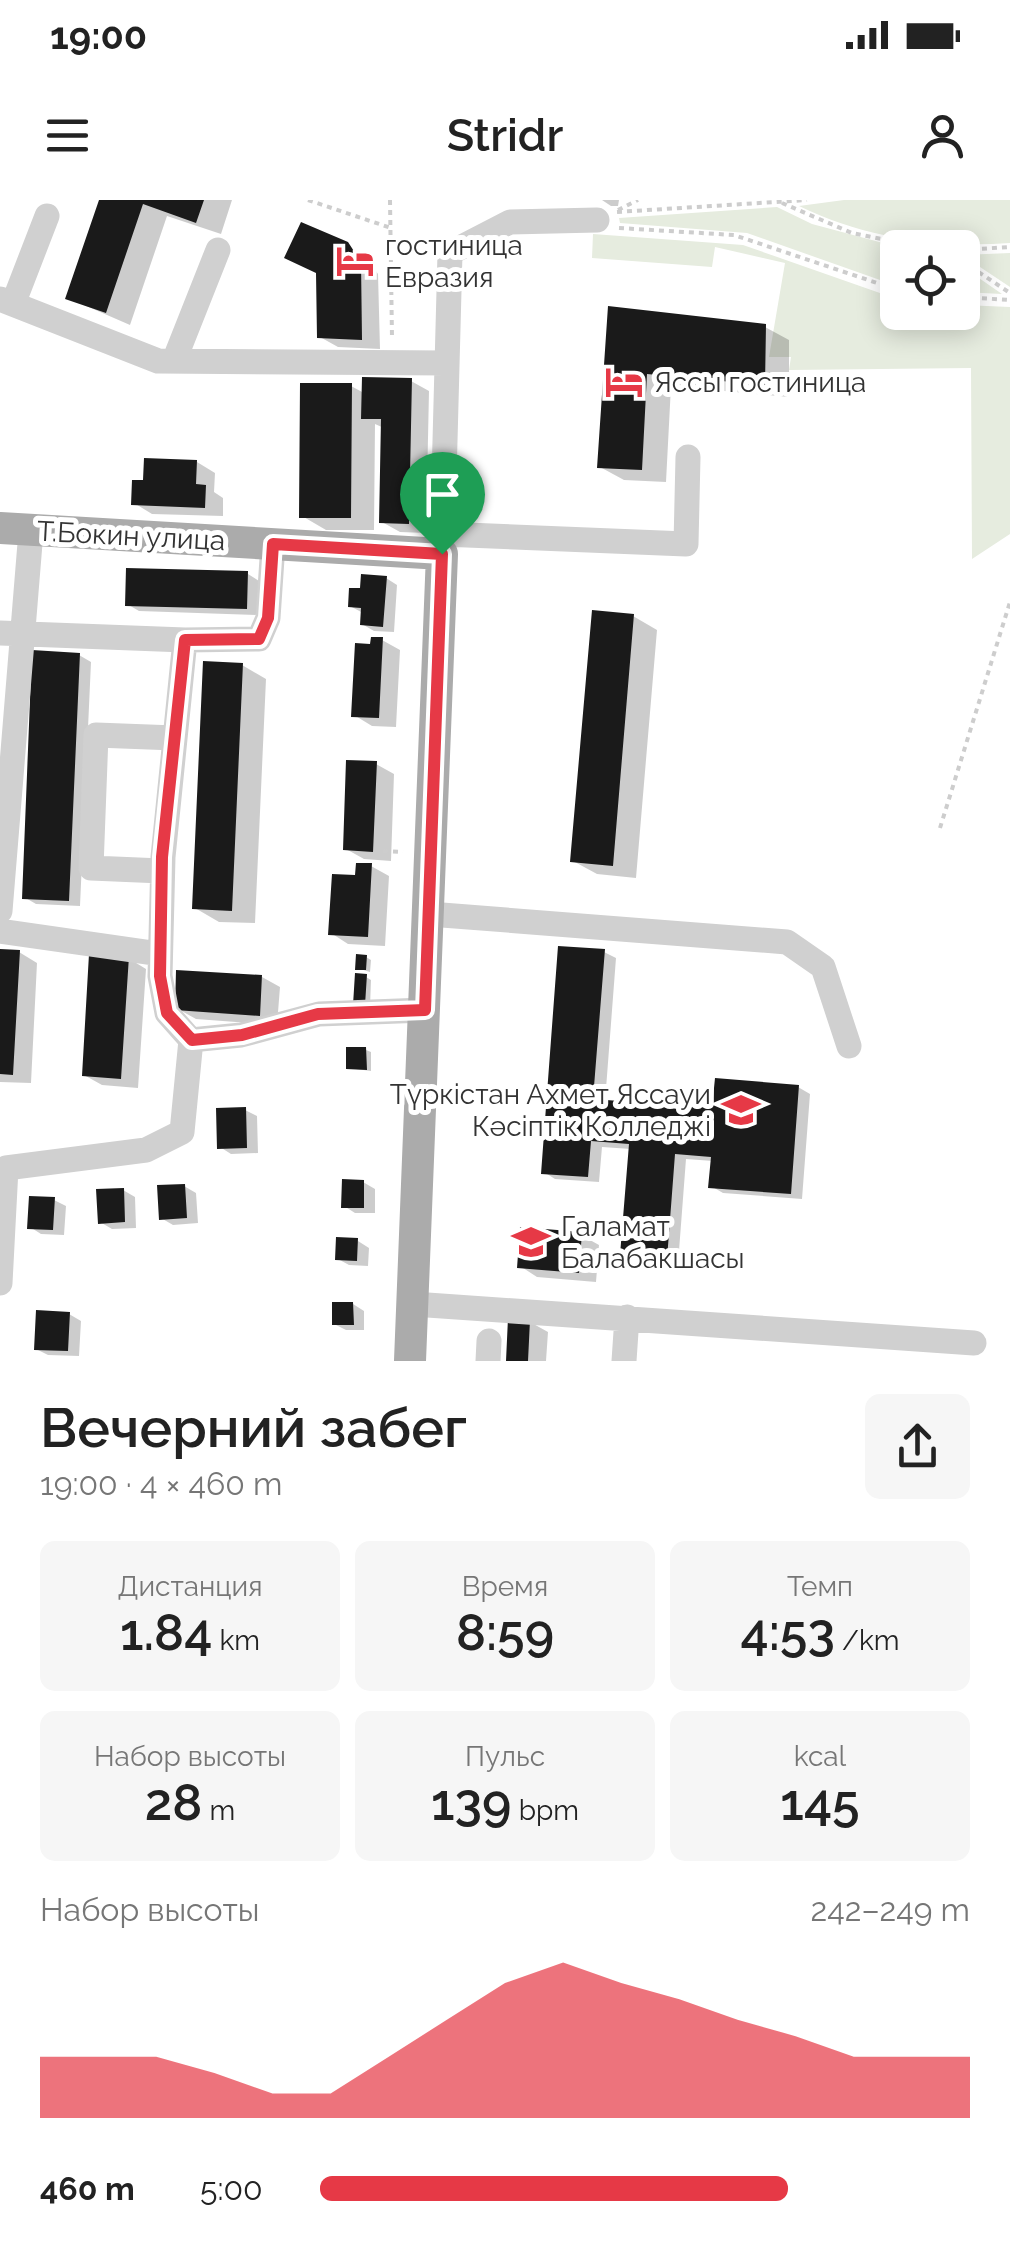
<!DOCTYPE html>
<html lang="ru">
<meta charset="utf-8">
<style>
body{margin:0;font-family:Raleway,sans-serif;background:#f6f6f6;color:#222;height:100vh;display:flex;flex-direction:column;font-size:38px;white-space:nowrap}
*{box-sizing:border-box;margin:0}
p{font-size:32px;color:#767676}
.icon{flex:none;width:55px;height:55px;fill:none;stroke:currentColor;stroke-width:2;stroke-linecap:round;stroke-linejoin:round}
.map{position:relative;height:1161px;overflow:hidden}
.details{display:flex;flex-direction:column;background:#fff;flex:1}
.details>*{flex:none}
.fabs{position:absolute;left:880px;top:30px;display:grid;gap:20px}
.fabs a{display:grid;place-items:center;width:100px;height:100px;border-radius:15px;background:#fff;box-shadow:0 5px 25px #0003;font-size:50px}
.pin{position:absolute;display:grid;place-items:center;width:85px;height:85px;color:#fff;margin:-102px -42px;border-radius:50% 50% 50% 0;rotate:-45deg;box-shadow:0 0 10px #0007}
.pin .icon{rotate:45deg}
.round{display:grid;place-items:center;flex:none;width:105px;height:105px;border-radius:15px;background:#f6f6f6}
.overview{display:flex;align-items:center;justify-content:space-between;height:170px;padding:0 40px}
h1{font-size:55px;font-weight:600;line-height:75px}
.metrics{display:grid;grid-template-columns:repeat(3,1fr);gap:15px;height:170px;padding:10px 40px}
.metrics div{display:grid;align-content:center;border-radius:15px;background:#f6f6f6;text-align:center}
.metrics b{font-size:50px;font-weight:600}
.metrics small{font-size:28px;font-weight:400}
.metrics p{font-size:28px}
.chart{height:280px;padding:20px 40px}
.chart p{display:flex;justify-content:space-between}
.chart svg{width:100%;height:180px;margin-top:10px;fill:#e63946;opacity:.7}
ul{padding:0 40px;list-style:none;font-size:32px}
li{display:grid;grid-template-columns:160px 120px 1fr;align-items:center;height:75px}
li i{height:25px;border-radius:12px;background:#e63946}
.status{display:flex;justify-content:space-between;align-items:center;height:70px;padding:0 50px;background:#fff;direction:ltr}
.status svg{height:28px;fill:currentColor}
header{display:flex;justify-content:space-between;align-items:center;height:130px;padding:0 40px;background:#fff;font-size:45px;font-weight:600}
.map>svg:first-child{display:block}
.green{fill:#e6ecdf}
.shadow{fill:#0003}
.building{fill:#1a1a1a}
.lines{fill:none;stroke-linecap:round;stroke-linejoin:round}
.path{stroke:#cdcdcd;stroke-width:4;stroke-dasharray:5 5;stroke-linecap:butt}
.minor{stroke:#d0d0d0;stroke-width:25}
.major{stroke:#ababab;stroke-width:32}
.route-casing{stroke:#fff;stroke-width:20}
.route{stroke:#e63946;stroke-width:12}
.labels{text-anchor:middle;dominant-baseline:central;stroke-width:10;stroke-linejoin:round;paint-order:stroke}
.poi-label{font-size:28px;fill:#333;stroke:#fff;text-anchor:start}
.street-label{font-size:28px;fill:#333;stroke:#fff}
</style>
<div class="status"><b>19:00</b><svg viewBox="0 0 49 12"><path d="M0 12V9h3v3zM5 12V6h3v6zM10 12V3h3v9zM15 12V0h3v12zM26 1h20v11H26zM47 4h2v5h-2z"/></svg></div>
<header><svg class="icon" aria-label="menu" viewBox="0 0 24 24"><path d="M4 6h16M4 12h16M4 18h16"/></svg>Stridr<svg class="icon" aria-label="person" viewBox="0 0 24 24"><circle cx="12" cy="8" r="4"/><path d="M4 21q1-7 8-7t8 7"/></svg></header>
<div class="map">
<svg width="1010" height="1161" viewBox="0 0 1010 1161">
<rect width="100%" height="100%" fill="#fff"/>
<path class="green" d="M 844,0 L 1010,0 L 1010,43 C 938,48 864,38 799,6 Z
M 777,7 L 812,24 L 898,47 L 897,86 L 747,33 L 620,23 L 619,18 Z
M 593,34 L 743,45 L 897,99 L 898,112 L 962,112 L 963,105 L 1010,107 L 1010,334 L 972,359 L 971,168 L 789,170 L 791,157 L 769,157 L 785,63 L 715,47 L 712,67 L 592,58 Z
M 1010,53 L 1010,87 L 962,55 Z
M 963,67 L 1002,94 L 963,92 Z"/>
<path class="shadow" d="M 101,0 L 232,0 L 221,34 L 167,16 L 130,125 L 68,98 Z
M 602,0 L 619,0 L 618,6 L 611,6 Z
M 347,44 L 366,74 L 370,72 L 356,50 L 366,56 L 378,74 L 380,149 L 338,147 L 320,137 Z
M 610,109 L 765,127 L 789,140 L 789,197 L 671,186 L 666,282 L 624,280 L 600,267 Z
M 411,181 L 429,191 L 426,333 L 400,332 L 382,322 L 384,228 L 375,224 L 374,330 L 326,330 L 302,316 L 351,186 L 364,193 Z
M 197,262 L 215,273 L 214,292 L 223,298 L 223,316 L 152,314 L 134,303 L 146,283 Z
M 248,374 L 259,381 L 258,415 L 139,411 L 127,404 Z
M 386,378 L 397,385 L 394,432 L 374,431 L 362,424 L 363,413 L 350,406 L 363,391 Z
M 633,416 L 657,430 L 636,678 L 597,674 L 573,661 Z
M 382,440 L 400,450 L 396,527 L 372,526 L 354,515 L 372,447 Z
M 79,455 L 91,462 L 80,706 L 36,704 L 24,697 Z
M 242,465 L 266,479 L 255,723 L 219,722 L 195,708 Z
M 376,564 L 394,574 L 391,661 L 364,659 L 346,649 Z
M 371,666 L 389,676 L 385,746 L 348,744 L 331,733 L 358,678 Z
M 0,751 L 19,752 L 37,763 L 31,883 L 0,882 Z
M 604,752 L 616,758 L 605,902 L 715,911 L 798,887 L 810,894 L 802,999 L 723,993 L 711,986 L 713,961 L 686,959 L 678,1064 L 635,1060 L 623,1054 L 631,949 L 602,947 L 599,982 L 555,979 L 544,972 Z
M 366,757 L 371,760 L 370,772 L 357,768 Z
M 128,758 L 146,769 L 138,888 L 102,885 L 84,875 Z
M 262,777 L 280,787 L 277,825 L 196,819 L 178,809 Z
M 366,777 L 371,780 L 370,807 L 355,803 Z
M 366,850 L 371,852 L 371,871 L 348,868 Z
M 245,910 L 257,916 L 258,953 L 231,954 L 220,947 Z
M 363,982 L 375,989 L 375,1013 L 355,1013 L 344,1006 Z
M 184,986 L 196,993 L 198,1023 L 173,1025 L 161,1018 Z
M 123,990 L 135,997 L 136,1028 L 112,1029 L 100,1022 Z
M 54,1000 L 66,1006 L 64,1035 L 41,1034 L 30,1027 Z
M 581,1035 L 599,1045 L 596,1082 L 537,1077 L 520,1066 Z
M 358,1041 L 369,1048 L 368,1066 L 349,1065 L 338,1059 Z
M 353,1104 L 364,1111 L 364,1130 L 346,1130 L 334,1124 Z
M 69,1114 L 81,1121 L 79,1156 L 48,1155 L 36,1149 Z
M 530,1122 L 548,1132 L 546,1161 L 508,1161 Z"/>
<path class="building" d="M 99,0 L 204,0 L 196,23 L 143,4 L 106,113 L 65,99 Z
M 301,22 L 348,42 L 361,62 L 362,140 L 317,138 L 316,73 L 284,58 Z
M 608,106 L 766,124 L 765,185 L 647,174 L 642,270 L 597,268 Z
M 362,177 L 412,178 L 409,324 L 379,323 L 381,219 L 361,219 Z
M 300,183 L 352,183 L 351,318 L 299,318 Z
M 144,258 L 197,260 L 196,284 L 206,285 L 205,308 L 131,305 L 132,280 L 143,280 Z
M 126,368 L 248,371 L 247,409 L 125,406 Z
M 361,374 L 387,376 L 383,427 L 360,425 L 361,408 L 348,407 L 349,388 L 360,388 Z
M 592,410 L 634,414 L 613,666 L 570,662 Z
M 371,437 L 383,437 L 379,518 L 351,517 L 355,443 L 370,444 Z
M 32,450 L 80,453 L 69,701 L 22,699 Z
M 203,461 L 243,463 L 232,711 L 192,709 Z
M 346,560 L 377,561 L 373,652 L 343,650 Z
M 356,663 L 372,663 L 368,737 L 328,735 L 332,674 L 355,675 Z
M 558,746 L 605,749 L 593,899 L 712,908 L 715,878 L 799,885 L 791,994 L 708,988 L 711,957 L 675,954 L 667,1059 L 620,1055 L 629,944 L 591,941 L 588,977 L 541,974 Z
M 0,749 L 20,750 L 13,875 L 0,874 Z
M 89,754 L 129,756 L 121,879 L 82,876 Z
M 356,754 L 367,755 L 366,770 L 355,770 Z
M 176,770 L 262,775 L 260,816 L 175,810 Z
M 355,773 L 367,774 L 365,805 L 353,805 Z
M 346,847 L 366,847 L 367,870 L 346,869 Z
M 246,907 L 247,948 L 217,949 L 216,908 Z
M 342,979 L 364,980 L 364,1008 L 341,1008 Z
M 185,984 L 187,1018 L 159,1020 L 157,985 Z
M 124,988 L 125,1022 L 98,1024 L 96,989 Z
M 29,996 L 55,997 L 53,1030 L 27,1029 Z
M 520,1027 L 582,1032 L 579,1073 L 517,1068 Z
M 336,1037 L 358,1038 L 357,1061 L 335,1060 Z
M 332,1102 L 353,1102 L 354,1125 L 332,1125 Z
M 36,1110 L 70,1112 L 68,1151 L 34,1150 Z
M 508,1118 L 530,1120 L 528,1161 L 506,1161 Z"/>
<g class="lines">
<path class="path" d="M 308,0 L 391,28
M 390,0 L 392,138
M 782,3 L 852,33 L 925,48
M 618,10 L 638,0
M 617,12 L 807,0
M 619,28 L 734,35 L 898,90
M 962,50 L 1010,47
M 962,61 L 1010,93
M 962,97 L 1010,100
M 940,628 L 1010,402
M 383,651 L 403,652"/>
<path class="minor" d="M 0,99 L 158,161 L 447,163
M 13,104 L 47,16
M 174,161 L 218,50
M 442,334 L 686,344 L 688,257
M 442,354 L 450,53 L 510,22 L 597,20
M 0,433 L 185,440
M 162,671 L 91,668 L 96,535 L 175,538
M 0,711 L 31,331
M 429,714 L 787,742 L 823,767 L 849,846
M 0,731 L 160,754
M 191,840 L 167,813 L 160,776 L 163,657 L 185,440 L 259,439 L 268,418 L 273,344
M 0,1083 L 6,968 L 146,950 L 182,932 L 191,840 L 241,835 L 319,814 L 425,810
M 413,1104 L 974,1143
M 488,1161 L 489,1141
M 624,1161 L 627,1117"/>
<path class="major" d="M 0,328 L 442,354 L 410,1161"/>
</g>
<g class="lines">
<g class="route-casing">
<path id="route" d="M 273,344 L 442,354 L 425,810 L 318,814 L 242,835 L 192,840 L 167,813 L 160,776 L 162,657 L 185,440 L 259,439 L 268,418 Z"/>
</g>
<use href="#route" class="route"/>
</g>
<defs>
<g id="hotel-bare" transform="scale(3)"><path d="M-6-4.5h1.5V1H6V5H4.5V3h-9V5H-6ZM-4 0a1.8 1.8 0 1 1 3.6 0ZM.5 0V-2.5h3Q6-2.5 6 0Z" fill="#e63946" stroke="#fff" stroke-width="2.5" paint-order="stroke"/></g>
<g id="university-bare" transform="scale(3)"><path d="M0-5L7-2L0 1L-7-2ZM-4 1L0 2.5L4 1V4Q0 6-4 4Z" fill="#e63946" stroke="#fff" stroke-width="2.5" paint-order="stroke"/></g>
</defs>
<g fill-rule="evenodd">
<use href="#hotel-bare" x="355" y="61"/>
<use href="#hotel-bare" x="624" y="182"/>
<use href="#university-bare" x="741" y="910"/>
<use href="#university-bare" x="531" y="1042"/>
</g>
<g class="labels">
<g class="poi-label">
<text x="385" y="45">гостиница<tspan x="385" dy="32">Евразия</tspan></text>
<text x="654" y="182">Яссы гостиница</text>
<text x="711" y="894" text-anchor="end">Түркістан Ахмет Яссауи<tspan x="711" dy="32">Кәсіптік Колледжі</tspan></text>
<text x="561" y="1026">Галамат<tspan x="561" dy="32">Балабакшасы</tspan></text>
</g>
<g class="street-label">
<text transform="translate(131 336) rotate(3)">Т.Бокин улица</text>
</g>
</g>
</svg>
<div class="fabs">
<a><svg class="icon" aria-label="locate" viewBox="0 0 24 24"><circle cx="12" cy="12" r="6"/><path d="M12 2v4M12 18v4M2 12h4M18 12h4"/></svg></a>
</div>
<div class="pin" style="left:442px;top:354px;background:#1e9e55"><svg class="icon" aria-label="arrive" viewBox="0 0 24 24"><path d="M6 21V4h12l-3 4 3 4H6"/></svg></div>
</div>
<section class="details">
<div class="overview"><div><h1>Вечерний забег</h1><p>19:00 · 4 × 460 m</p></div><a class="round"><svg class="icon" aria-label="share" viewBox="0 0 24 24"><path d="M12 15V3M7 8l5-5 5 5M5 13v7h14v-7"/></svg></a></div>
<div class="metrics">
<div><p>Дистанция</p><b>1.84<small> km</small></b></div>
<div><p>Время</p><b>8:59</b></div>
<div><p>Темп</p><b>4:53<small> /km</small></b></div>
</div>
<div class="metrics">
<div><p>Набор высоты</p><b>28<small> m</small></b></div>
<div><p>Пульс</p><b>139<small> bpm</small></b></div>
<div><p>kcal</p><b>145</b></div>
</div>
<div class="chart"><p><span>Набор высоты</span>242–249 m</p>
<svg viewBox="0 0 160 44" preserveAspectRatio="none"><path d="M0 44V29L10 29L20 29L30 33L40 38L50 38L60 29L70 20L80 11L90 6L100 11L110 15L120 20L130 24L140 29L150 29L160 29V44z"/></svg>
</div>
<ul>
<li><b>460 m</b>5:00<i style="width:72%"></i></li>
</ul>
</section>
